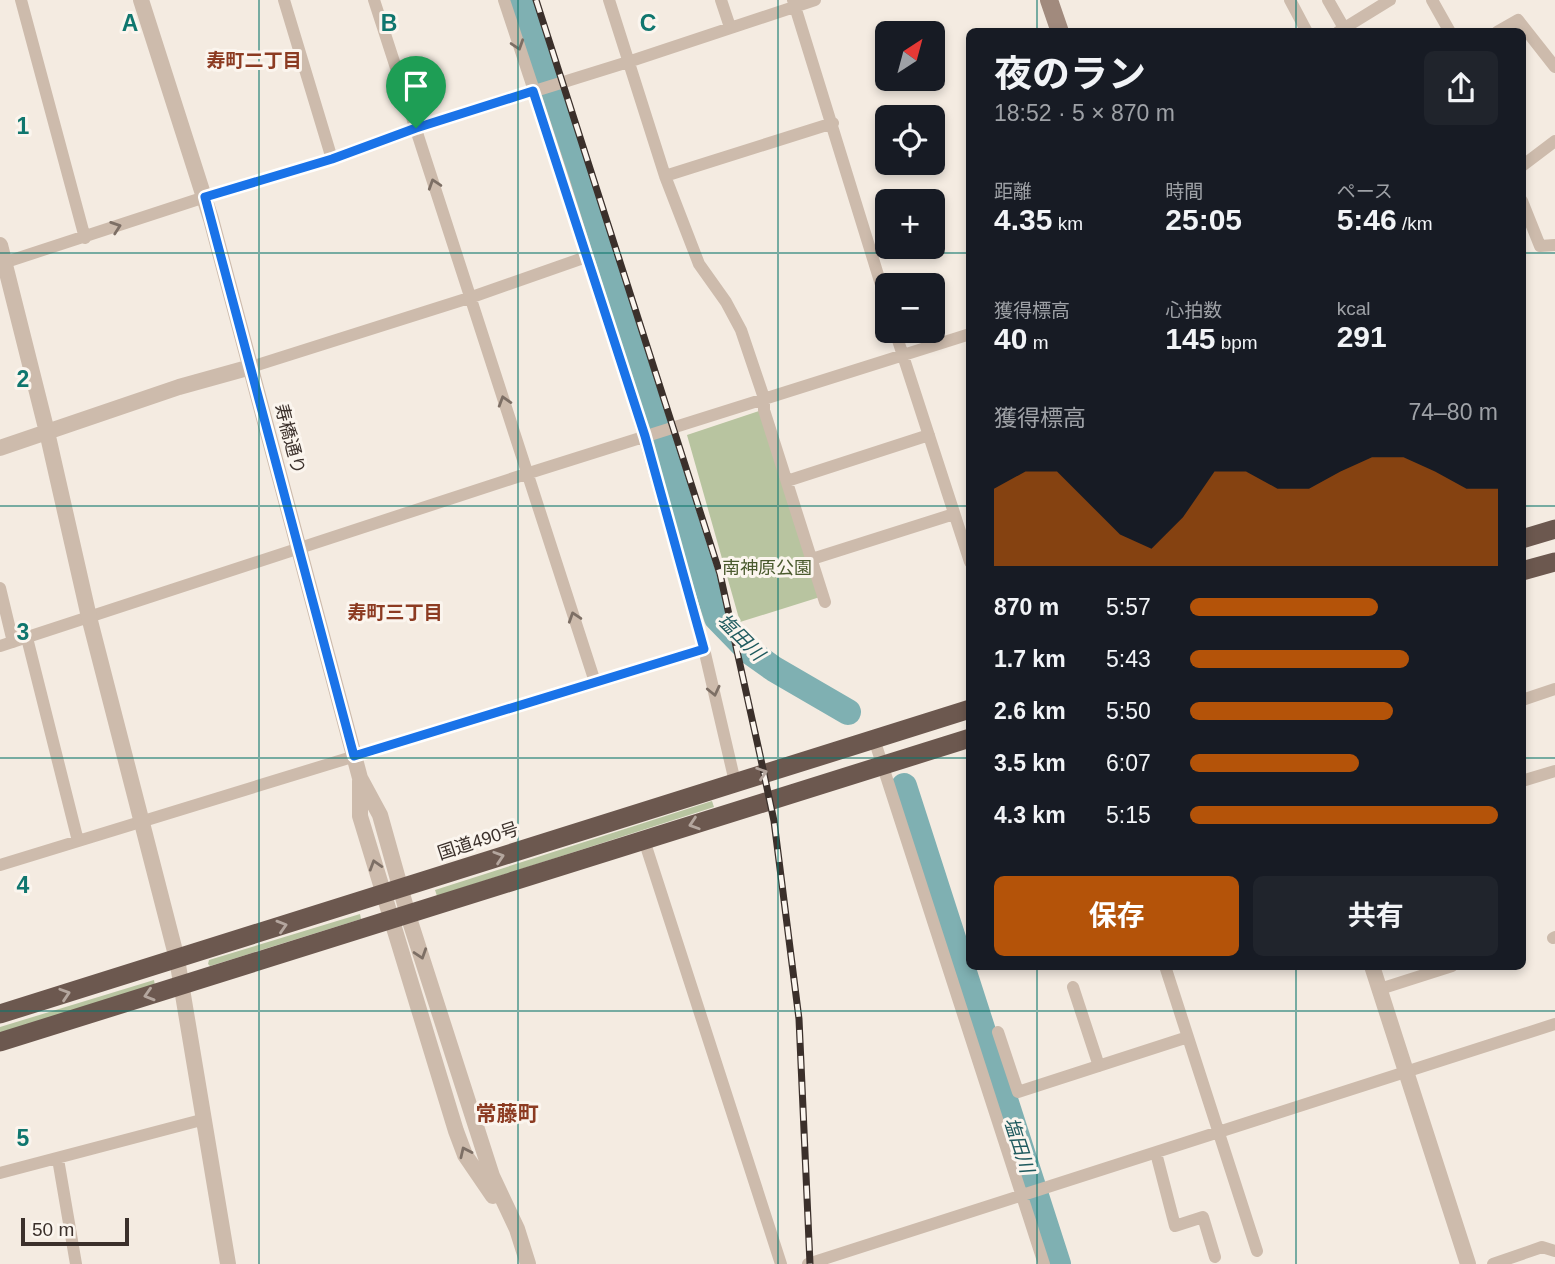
<!DOCTYPE html>
<html lang="ja">
<meta charset="utf-8">
<style>
body{margin:0;font-family:Arial,"Noto Sans JP",sans-serif;background:#20242c;color:#f1f3f6;height:100vh;display:flex;flex-direction:column;font-size:26px;white-space:nowrap}
*{box-sizing:border-box;margin:0}
p{font-size:23px;color:#9ea1a6}
.icon{flex:none;width:38px;height:38px;fill:none;stroke:currentColor;stroke-width:2;stroke-linecap:round;stroke-linejoin:round}
.map{position:relative;flex:1;overflow:hidden}
.details{position:absolute;left:966px;top:28px;width:560px;height:942px;display:flex;flex-direction:column;background:#171b24;border-radius:10px;box-shadow:0 4px 10px #0003}
.details>*{flex:none}
.needle{width:46px;rotate:36deg}
.tools{position:absolute;left:875px;top:21px;display:grid;gap:14px}
.tools a{display:grid;place-items:center;width:70px;height:70px;border-radius:10px;background:#171b24;box-shadow:0 4px 10px #0003;font-size:35px}
.scale{position:absolute;left:21px;bottom:18px;width:108px;box-sizing:border-box;padding-left:7px;border:4px solid #3b302b;border-top:0;font-size:19px;line-height:24px;white-space:nowrap;color:#3b302b;-webkit-text-stroke:5px #fbf5ee;paint-order:stroke}
.pin{position:absolute;display:grid;place-items:center;width:60px;height:60px;color:#fff;margin:-72px -30px;border-radius:50% 50% 50% 0;rotate:-45deg;box-shadow:0 0 7px #0007}
.pin .icon{rotate:45deg}
.round{display:grid;place-items:center;flex:none;width:74px;height:74px;border-radius:10px;background:#20242c}
.head{display:flex;align-items:center;justify-content:space-between;height:119px;padding:0 28px}
h1{font-size:38px;font-weight:700;line-height:52px}
.figures{display:grid;grid-template-columns:repeat(3,1fr);gap:10px;height:119px;padding:7px 28px}
.figures div{display:grid;align-content:center}
.figures b{font-size:30px;font-weight:700}
.figures small{font-size:19px;font-weight:400}
.figures p{font-size:19px}
.chart{height:196px;padding:14px 28px}
.chart p{display:flex;justify-content:space-between}
.chart svg{width:100%;height:126px;margin-top:7px;fill:#b45309;opacity:.7}
.cta{display:flex;gap:14px;margin-top:auto;padding:14px 28px}
.cta a{flex:1;height:80px;border-radius:10px;background:#b45309;color:#fff;font-size:28px;font-weight:700;line-height:80px;text-align:center}
.cta a+a{background:#20242c;color:#f1f3f6}
ul{padding:0 28px;list-style:none;font-size:23px}
li{display:grid;grid-template-columns:112px 84px 1fr;align-items:center;height:52px}
li i{height:18px;border-radius:9px;background:#b45309}
.map>svg:first-child{display:block}
.green{fill:#b8c4a0}
.lines{fill:none;stroke-linecap:round;stroke-linejoin:round}
.river{stroke:#7fb0b2;stroke-width:26}
.minor{stroke:#cdbbac;stroke-width:12}
.tertiary{stroke:#cdbbac;stroke-width:16}
.secondary{stroke:#a18a7d;stroke-width:18}
.trunk{stroke:#6c584f;stroke-width:19}
.rail-casing{stroke:#3b302b;stroke-width:7}
.rail{stroke:#fbf5ee;stroke-width:4.5;stroke-dasharray:13;stroke-linecap:butt}
.oneway{stroke:#7d6f65}
.oneway2{stroke:#b4a69e}
.route-casing{stroke:#fff;stroke-width:14}
.route{stroke:#1a73e8;stroke-width:9}
.grid{fill:none;stroke:#0f766e;stroke-width:2;stroke-opacity:0.55}
.labels{text-anchor:middle;dominant-baseline:central;stroke-width:6;stroke-linejoin:round;paint-order:stroke}
.street-label{font-size:18px;fill:#3b302b;stroke:#fbf5ee}
.park-label{font-size:18px;fill:#4a5a2e;stroke:#fbf5ee}
.neighbourhood-label{font-size:19px;font-weight:bold;fill:#8c3b22;stroke:#fbf5ee}
.water-label{font-size:19px;font-style:italic;fill:#1f5a5e;stroke:#fbf5ee}
.quarter-label{font-size:21px;font-weight:bold;fill:#8c3b22;stroke:#fbf5ee}
.grid-label{font-size:23px;text-anchor:middle;font-weight:bold;fill:#0f766e;stroke:#fbf5ee;stroke-width:6;stroke-linejoin:round;paint-order:stroke}
</style>
<div class="map">
<svg width="1555" height="1264" viewBox="0 0 1555 1264">
<rect width="100%" height="100%" fill="#f4ebe1"/>
<path class="green" d="M 759,411 L 820,597 L 740,622 L 687,435 Z
M 712,801 L 714,807 L 437,896 L 435,890 Z
M 360,914 L 361,919 L 210,966 L 208,964 L 209,960 Z
M 154,980 L 155,986 L 0,1034 L 0,1027 Z"/>
<g class="lines">
<path class="river" d="M 520,0 L 717,618 L 750,652 L 774,669 L 848,712
M 904,786 L 1058,1264"/>
<path class="minor" d="M 21,0 L 85,238
M 284,0 L 332,159
M 374,0 L 595,682
M 504,0 L 564,181 L 644,436 L 704,649 L 735,782
M 609,0 L 665,176 L 699,264 L 726,302 L 741,330 L 764,398 L 764,410 L 825,602
M 721,0 L 730,27
M 793,0 L 887,304
M 1290,0 L 1307,32
M 1328,0 L 1344,28
M 1432,0 L 1450,32
M 1338,32 L 1390,0
M 1497,32 L 1518,20 L 1555,67
M 1522,166 L 1555,141
M 665,176 L 833,123
M 1522,201 L 1540,246 L 1555,245
M 0,264 L 205,197 L 332,159 L 416,128 L 628,62 L 815,0
M 895,331 L 970,562
M 251,367 L 472,297 L 586,257
M 787,481 L 929,435
M 812,559 L 954,514
M 0,588 L 13,642
M 27,638 L 78,841
M 0,646 L 526,474 L 970,334
M 1522,700 L 1555,689
M 874,739 L 1044,1264
M 1522,781 L 1555,771
M 644,840 L 781,1264
M 0,865 L 704,649
M 1553,938 L 1555,937
M 1165,966 L 1257,1251
M 1073,987 L 1099,1066
M 1380,989 L 1452,966
M 998,1032 L 1018,1092 L 1188,1037
M 1156,1153 L 1175,1226 L 1203,1217 L 1215,1257
M 58,1159 L 76,1264
M 0,1173 L 205,1119
M 808,1264 L 1555,1024
M 1493,1264 L 1542,1247 L 1555,1251"/>
<path class="tertiary" d="M 141,0 L 211,219 L 360,778 L 380,815 L 408,915 L 492,1176 L 517,1229 L 528,1264
M 0,245 L 47,432 L 89,617 L 177,959 L 228,1264
M 0,448 L 179,387 L 251,367
M 360,781 L 360,816 L 456,1131 L 465,1155 L 493,1196
M 1372,966 L 1468,1264"/>
<path class="secondary" d="M 1049,0 L 1060,32"/>
<path class="trunk" d="M 1522,539 L 1555,529
M 1522,571 L 1555,562
M 0,1014 L 970,709
M 0,1042 L 970,738"/>
<g class="rail-casing">
<path id="rail" d="M 536,0 L 720,574 L 760,755 L 774,821 L 799,1019 L 810,1264"/>
</g>
<use href="#rail" class="rail"/>
</g>
<defs><path id="oneway-chevron" d="M-2-3.5L2.5 0L-2 3.5" fill="none" stroke-width="1.6" stroke-linecap="round" stroke-linejoin="round" transform="scale(1.75)"/></defs>
<g class="oneway">
<use href="#oneway-chevron" transform="translate(518 45) rotate(72)"/>
<use href="#oneway-chevron" transform="translate(434 184) rotate(-108)"/>
<use href="#oneway-chevron" transform="translate(116 227) rotate(-19)"/>
<use href="#oneway-chevron" transform="translate(504 401) rotate(-107)"/>
<use href="#oneway-chevron" transform="translate(574 617) rotate(-108)"/>
<use href="#oneway-chevron" transform="translate(714 691) rotate(77)"/>
<use href="#oneway-chevron" transform="translate(375 865) rotate(-107)"/>
<use href="#oneway-chevron" transform="translate(421 954) rotate(72)"/>
<use href="#oneway-chevron" transform="translate(465 1152) rotate(-115)"/>
</g>
<g class="oneway2">
<use href="#oneway-chevron" transform="translate(762 773) rotate(-18)"/>
<use href="#oneway-chevron" transform="translate(694 824) rotate(162)"/>
<use href="#oneway-chevron" transform="translate(499 857) rotate(-18)"/>
<use href="#oneway-chevron" transform="translate(282 926) rotate(-17)"/>
<use href="#oneway-chevron" transform="translate(65 994) rotate(-18)"/>
<use href="#oneway-chevron" transform="translate(149 995) rotate(163)"/>
</g>
<g class="lines">
<g class="route-casing">
<path id="route" d="M 533,91 L 645,436 L 704,649 L 354,756 L 205,197 L 332,159 L 416,128 Z"/>
</g>
<use href="#route" class="route"/>
</g>
<path class="grid" d="M 259,0 L 259,1264M 518,0 L 518,1264M 778,0 L 778,1264M 1037,0 L 1037,32M 1296,0 L 1296,32M 0,253 L 970,253M 1522,253 L 1555,253M 0,506 L 970,506M 1522,506 L 1555,506M 0,758 L 970,758M 1522,758 L 1555,758M 1037,966 L 1037,1264M 1296,966 L 1296,1264M 0,1011 L 1555,1011"/>
<g class="labels">
<g class="street-label">
<text transform="translate(290 439) rotate(75)">寿橋通り</text>
<text transform="translate(478 841) rotate(-18)">国道490号</text>
</g>
<g class="park-label">
<text x="767" y="568">南神原公園</text>
</g>
<g class="neighbourhood-label">
<text x="254" y="60">寿町二丁目</text>
<text x="395" y="612">寿町三丁目</text>
</g>
<g class="water-label">
<text transform="translate(741 637) rotate(45)">塩田川</text>
<text transform="translate(1019 1145) rotate(72)">塩田川</text>
</g>
<g class="quarter-label">
<text x="507" y="1113">常藤町</text>
</g>
</g>
<g class="grid-label">
<text x="130" y="31">A</text>
<text x="389" y="31">B</text>
<text x="648" y="31">C</text>
<text x="23" y="134">1</text>
<text x="23" y="387">2</text>
<text x="23" y="640">3</text>
<text x="23" y="893">4</text>
<text x="23" y="1146">5</text>
</g>
</svg>
<div class="tools">
<a><svg class="needle" viewBox="-14 -14 28 28"><path d="M0-13l5 13h-10z" fill="#e53935"/><path d="M0 13l5-13h-10z" fill="#9ea1a6"/></svg></a>
<a><svg class="icon" aria-label="locate" viewBox="0 0 24 24"><circle cx="12" cy="12" r="6"/><path d="M12 2v4M12 18v4M2 12h4M18 12h4"/></svg></a>
<a>+</a>
<a>−</a>
</div>
<div class="scale">50 m</div>
<div class="pin" style="left:416px;top:128px;background:#1e9e55"><svg class="icon" aria-label="arrive" viewBox="0 0 24 24"><path d="M6 21V4h12l-3 4 3 4H6"/></svg></div>
<section class="details">
<div class="head"><div><h1>夜のラン</h1><p>18:52 · 5 × 870 m</p></div><a class="round"><svg class="icon" aria-label="share" viewBox="0 0 24 24"><path d="M12 15V3M7 8l5-5 5 5M5 13v7h14v-7"/></svg></a></div>
<div class="figures">
<div><p>距離</p><b>4.35<small> km</small></b></div>
<div><p>時間</p><b>25:05</b></div>
<div><p>ペース</p><b>5:46<small> /km</small></b></div>
</div>
<div class="figures">
<div><p>獲得標高</p><b>40<small> m</small></b></div>
<div><p>心拍数</p><b>145<small> bpm</small></b></div>
<div><p>kcal</p><b>291</b></div>
</div>
<div class="chart"><p><span>獲得標高</span>74–80 m</p>
<svg viewBox="0 0 160 44" preserveAspectRatio="none"><path d="M0 44V17L10 11L20 11L30 22L40 33L50 38L60 27L70 11L80 11L90 17L100 17L110 11L120 6L130 6L140 11L150 17L160 17V44z"/></svg>
</div>
<ul>
<li><b>870 m</b>5:57<i style="width:61%"></i></li>
<li><b>1.7 km</b>5:43<i style="width:71%"></i></li>
<li><b>2.6 km</b>5:50<i style="width:66%"></i></li>
<li><b>3.5 km</b>6:07<i style="width:55%"></i></li>
<li><b>4.3 km</b>5:15<i style="width:100%"></i></li>
</ul>
<div class="cta"><a>保存</a><a>共有</a></div>
</section>
</div>
